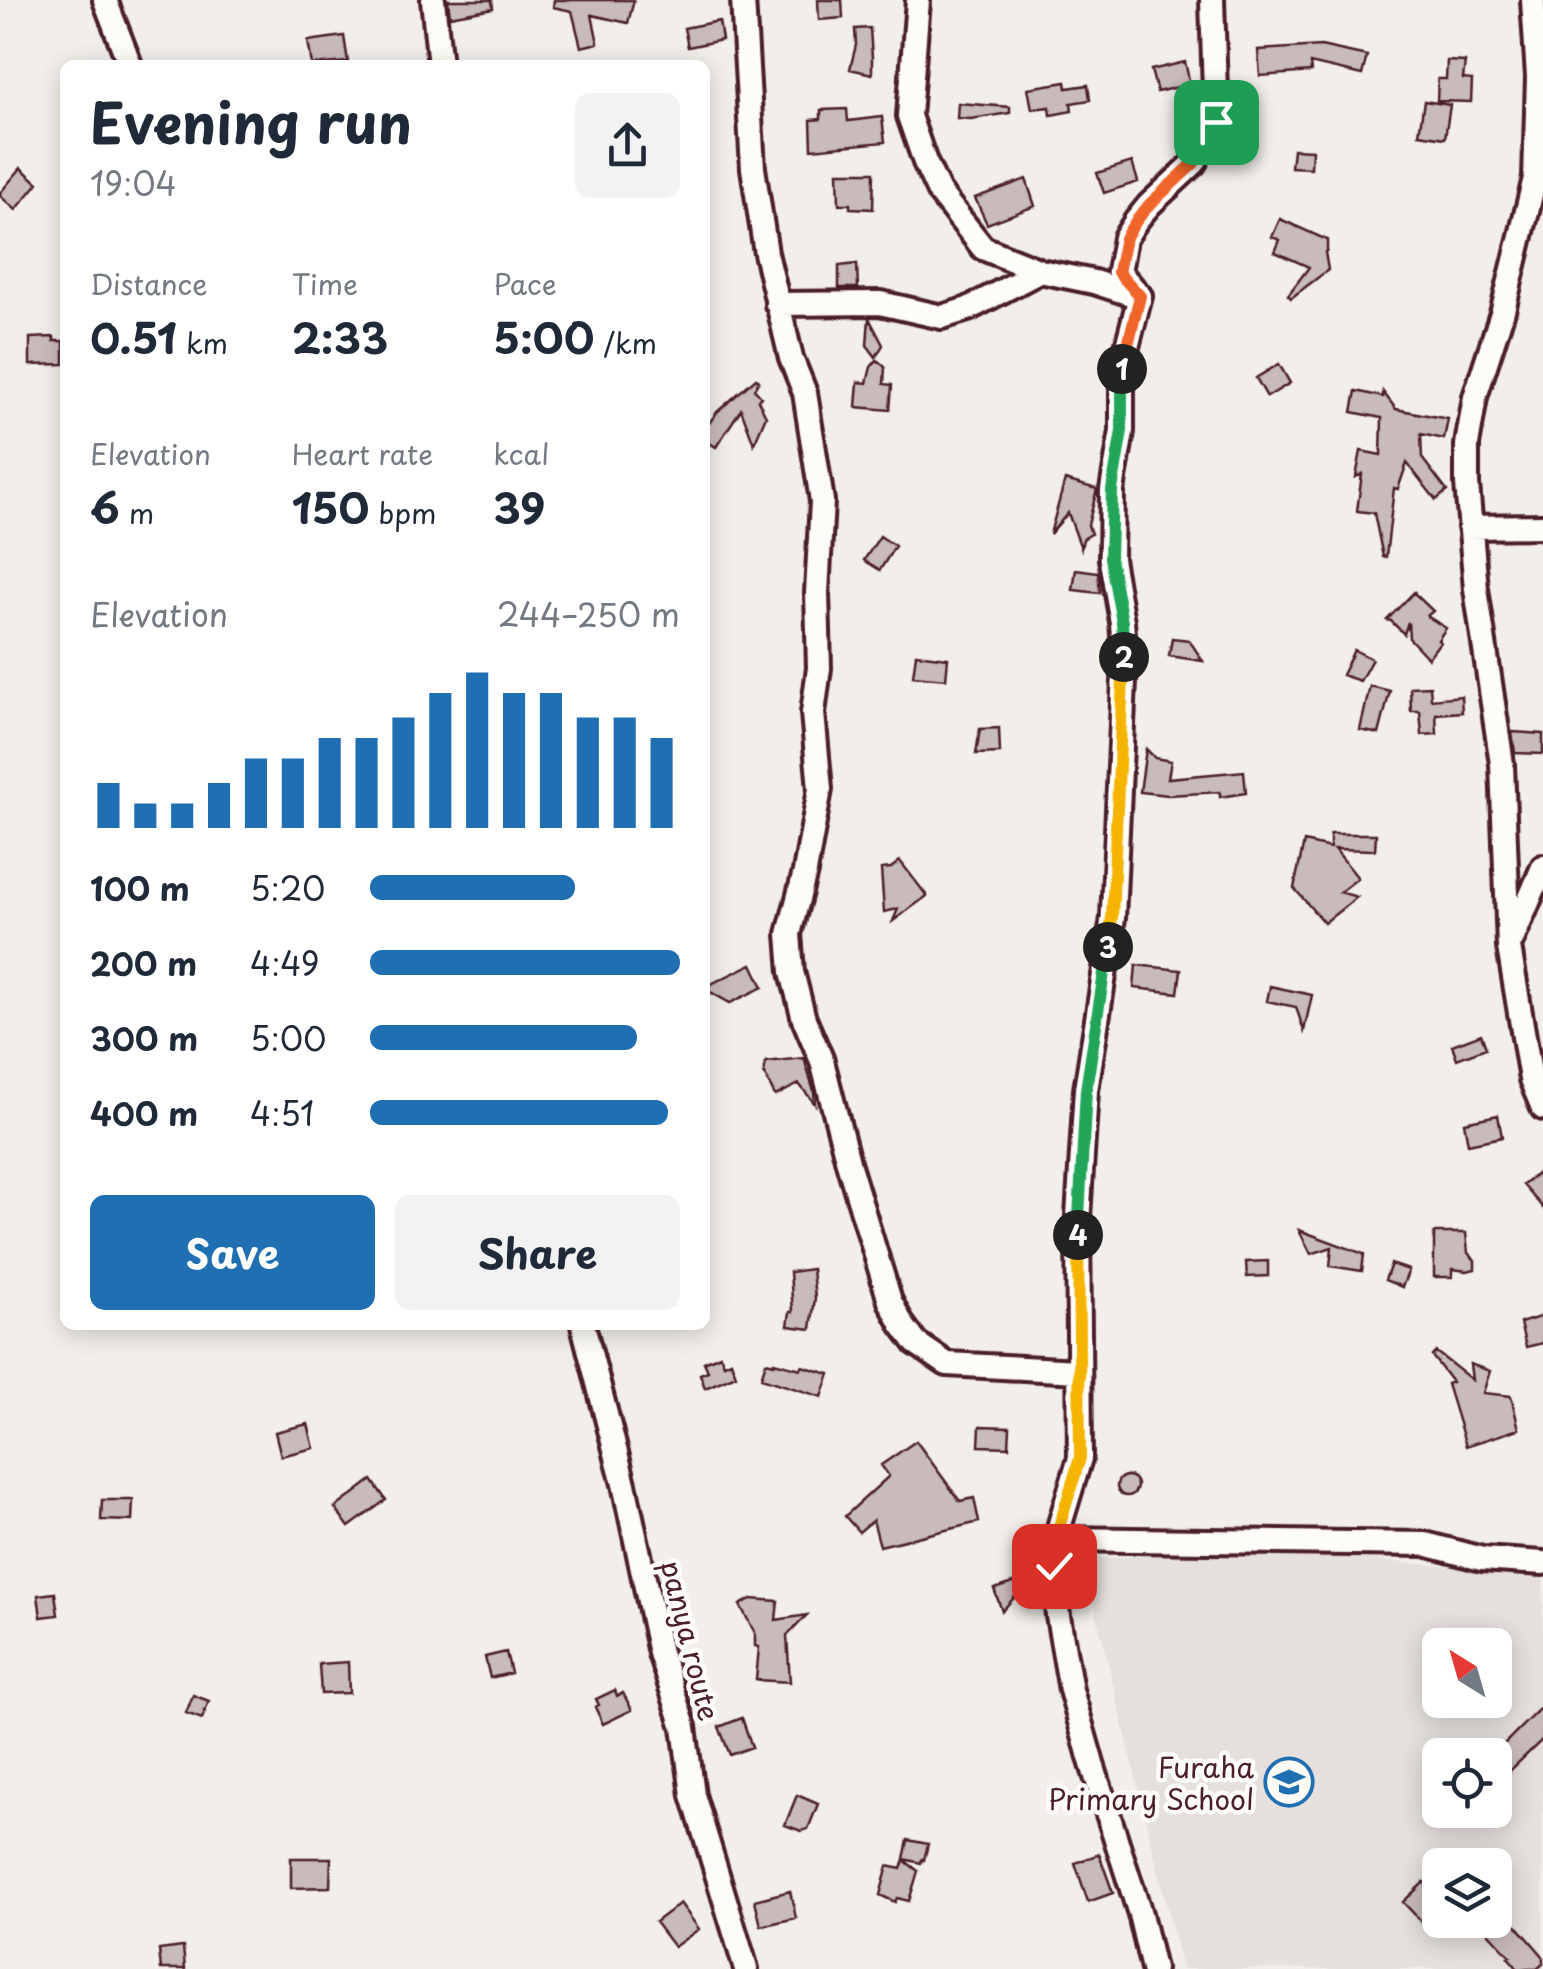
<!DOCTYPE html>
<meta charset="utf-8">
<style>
body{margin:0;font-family:"Playpen Sans",sans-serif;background:#f2f2f3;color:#1f2937;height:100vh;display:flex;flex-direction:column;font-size:38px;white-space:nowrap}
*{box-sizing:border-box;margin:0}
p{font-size:32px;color:#747a83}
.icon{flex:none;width:55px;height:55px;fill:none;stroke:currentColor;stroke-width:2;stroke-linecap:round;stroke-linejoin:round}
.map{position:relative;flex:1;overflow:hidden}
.side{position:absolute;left:60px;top:60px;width:650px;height:1270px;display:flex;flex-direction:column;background:#fff;border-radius:15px;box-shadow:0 5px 25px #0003}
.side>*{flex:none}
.needle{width:65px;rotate:323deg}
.tools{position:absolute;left:1422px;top:1628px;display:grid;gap:20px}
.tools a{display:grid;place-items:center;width:90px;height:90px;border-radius:15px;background:#fff;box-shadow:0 5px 25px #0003;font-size:50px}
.pin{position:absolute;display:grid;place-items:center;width:85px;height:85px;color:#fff;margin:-42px;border-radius:20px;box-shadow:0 5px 15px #0006}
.km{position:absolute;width:50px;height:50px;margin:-25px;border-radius:50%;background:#222;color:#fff;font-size:28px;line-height:50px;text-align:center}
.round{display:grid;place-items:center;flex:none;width:105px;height:105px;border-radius:15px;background:#f2f2f3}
.head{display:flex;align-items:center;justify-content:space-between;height:170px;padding:0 30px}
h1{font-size:55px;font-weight:700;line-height:75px}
.stats{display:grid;grid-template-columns:repeat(3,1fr);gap:15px;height:170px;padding:10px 30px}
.stats div{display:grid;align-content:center}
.stats b{font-size:42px;font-weight:700}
.stats small{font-size:28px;font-weight:400}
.stats p{font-size:28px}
.chart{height:280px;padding:20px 30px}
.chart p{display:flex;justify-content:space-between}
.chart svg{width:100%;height:180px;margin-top:10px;stroke:#1f6fb2;stroke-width:6}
.cta{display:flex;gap:20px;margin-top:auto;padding:20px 30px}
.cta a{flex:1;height:115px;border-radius:15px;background:#1f6fb2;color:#fff;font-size:40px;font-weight:700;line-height:115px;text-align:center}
.cta a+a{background:#f2f2f3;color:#1f2937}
ul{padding:0 30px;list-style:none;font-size:32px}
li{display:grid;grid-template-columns:160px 120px 1fr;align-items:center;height:75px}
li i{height:25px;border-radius:12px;background:#1f6fb2}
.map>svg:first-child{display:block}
.built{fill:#e5dfdd;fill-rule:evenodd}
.building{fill:#c8bbbb;stroke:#4a1f2b;stroke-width:2.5}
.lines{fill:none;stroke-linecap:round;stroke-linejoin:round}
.minor-casing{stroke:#4a1f2b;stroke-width:30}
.minor{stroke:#fdfcf7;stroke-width:22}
.split-1-casing{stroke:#fff;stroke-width:20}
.split-2-casing{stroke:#fff;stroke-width:20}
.split-3-casing{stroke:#fff;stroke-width:20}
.split-4-casing{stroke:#fff;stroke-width:20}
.split-5-casing{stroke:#fff;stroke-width:20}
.split-1{stroke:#f0652b;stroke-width:12}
.split-2{stroke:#22a559;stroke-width:12}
.split-3{stroke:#f5b400;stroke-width:12}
.split-4{stroke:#22a559;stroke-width:12}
.split-5{stroke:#f5b400;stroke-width:12}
.labels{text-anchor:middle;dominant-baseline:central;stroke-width:9;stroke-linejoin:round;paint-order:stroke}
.street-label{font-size:28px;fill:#4a1f2b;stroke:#fdfcf7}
.poi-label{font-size:28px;fill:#4a1f2b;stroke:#fdfcf7;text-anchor:end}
</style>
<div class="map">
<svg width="1543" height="1969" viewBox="0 0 1543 1969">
<rect width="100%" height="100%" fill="#f2efeb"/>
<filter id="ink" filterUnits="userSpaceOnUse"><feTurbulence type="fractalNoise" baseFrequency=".01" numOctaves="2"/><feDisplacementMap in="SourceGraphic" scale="20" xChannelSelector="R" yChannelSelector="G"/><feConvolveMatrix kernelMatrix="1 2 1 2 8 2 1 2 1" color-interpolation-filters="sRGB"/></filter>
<g filter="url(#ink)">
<path class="built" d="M 1264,1550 L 1543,1575 L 1543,1969 L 1182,1969 L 1083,1559 ZM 1440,1645 L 1495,1645 L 1495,1700 L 1440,1700 ZM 1440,1755 L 1495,1755 L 1495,1810 L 1440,1810 ZM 1440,1865 L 1495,1865 L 1495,1920 L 1440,1920 Z"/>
<path class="building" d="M 448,0 L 492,0 L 493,8 L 450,16 Z
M 554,0 L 634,0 L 628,23 L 592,15 L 598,43 L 581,47 L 572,11 L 553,7 Z
M 818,0 L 842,0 L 843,18 L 819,20 Z
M 719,21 L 722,40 L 688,47 L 684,28 Z
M 870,28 L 872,58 L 872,74 L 850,69 L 856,45 L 855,29 Z
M 344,36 L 348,62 L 312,65 L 308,41 Z
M 1321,46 L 1367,56 L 1362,75 L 1310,63 L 1311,72 L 1260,76 L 1258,50 Z
M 1447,61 L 1465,62 L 1463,79 L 1472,80 L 1471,102 L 1437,101 L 1438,79 L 1446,79 Z
M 1185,62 L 1190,84 L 1157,92 L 1151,70 Z
M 1066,82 L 1067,88 L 1088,85 L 1090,100 L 1071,103 L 1072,111 L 1051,115 L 1050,107 L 1032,109 L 1028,88 Z
M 1424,101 L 1450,105 L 1445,138 L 1419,134 Z
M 958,103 L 1010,107 L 1010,113 L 971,119 L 957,118 Z
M 847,109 L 848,121 L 882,117 L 885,142 L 812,149 L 811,120 L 821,119 L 821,110 Z
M 1293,149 L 1312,150 L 1311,168 L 1291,167 Z
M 1132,162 L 1138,182 L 1104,193 L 1097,173 Z
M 21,168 L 38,183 L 16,210 L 0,196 L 0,193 Z
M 838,172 L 874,172 L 873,209 L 850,208 L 850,204 L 839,204 Z
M 1026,179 L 1035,206 L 987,224 L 975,198 Z
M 1280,219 L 1327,240 L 1327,250 L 1325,252 L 1328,270 L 1291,298 L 1288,295 L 1309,267 L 1275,252 L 1280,240 L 1272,237 Z
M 857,264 L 858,288 L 839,288 L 839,266 Z
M 869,318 L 883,345 L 876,357 L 867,345 Z
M 54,337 L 54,341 L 64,341 L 64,364 L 30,365 L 30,338 Z
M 877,360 L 885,367 L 884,384 L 892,385 L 890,410 L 856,407 L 858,382 L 867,383 L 871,367 Z
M 1279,364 L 1290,383 L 1267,397 L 1256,378 Z
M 756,378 L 759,381 L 754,389 L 761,397 L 758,400 L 766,416 L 754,444 L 741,409 L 716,447 L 705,440 L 705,429 L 717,412 Z
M 1356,391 L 1383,397 L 1383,392 L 1396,409 L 1448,419 L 1444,439 L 1421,434 L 1422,458 L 1447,491 L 1436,500 L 1407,463 L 1398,489 L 1394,488 L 1386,557 L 1383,557 L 1374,513 L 1357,511 L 1362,474 L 1356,477 L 1361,451 L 1381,455 L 1382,418 L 1352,412 Z
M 1065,480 L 1097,489 L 1088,525 L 1091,534 L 1083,539 L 1081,548 L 1068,513 L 1050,534 Z
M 880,536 L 895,546 L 880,570 L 864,560 Z
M 1076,569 L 1098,572 L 1100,593 L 1073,590 Z
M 1415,591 L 1414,593 L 1433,611 L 1427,616 L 1446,628 L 1438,640 L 1440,642 L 1428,658 L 1409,638 L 1408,622 L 1404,634 L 1391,621 L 1387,620 Z
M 1172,638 L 1189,640 L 1203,661 L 1169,656 Z
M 1354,650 L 1372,659 L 1360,681 L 1342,675 Z
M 916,654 L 948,658 L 946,679 L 913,676 Z
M 1370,686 L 1390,691 L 1379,734 L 1360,730 Z
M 1430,686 L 1431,699 L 1461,696 L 1462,712 L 1436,714 L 1437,734 L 1422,735 L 1420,711 L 1411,711 L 1410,687 Z
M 999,728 L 1000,753 L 976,754 L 980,729 Z
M 1512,732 L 1543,734 L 1543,754 L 1515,753 Z
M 1146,749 L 1155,758 L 1171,761 L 1168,778 L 1244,771 L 1246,793 L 1220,797 L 1220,792 L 1168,795 L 1140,792 Z
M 1330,834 L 1376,834 L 1375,850 L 1335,849 L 1358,878 L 1340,892 L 1357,897 L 1324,923 L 1294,888 L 1304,842 L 1330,848 Z
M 900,861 L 927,896 L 893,921 L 898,909 L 884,912 L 881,869 L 891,868 Z
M 752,964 L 763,987 L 730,1003 L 705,989 L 705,987 Z
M 1136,965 L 1181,970 L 1178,993 L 1134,988 Z
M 1270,986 L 1312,995 L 1304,1031 L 1296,1007 L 1267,1001 Z
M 1481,1034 L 1486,1048 L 1457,1059 L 1452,1045 Z
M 804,1058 L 814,1092 L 815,1104 L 799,1084 L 775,1096 L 764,1073 L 766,1062 Z
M 1498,1115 L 1502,1137 L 1468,1144 L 1464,1122 Z
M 1543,1169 L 1543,1208 L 1523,1185 Z
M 1299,1230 L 1364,1254 L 1362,1271 L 1330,1266 L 1332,1247 L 1311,1254 Z
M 1434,1233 L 1466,1233 L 1468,1253 L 1475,1260 L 1475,1269 L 1467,1271 L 1452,1269 L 1452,1277 L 1434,1277 Z
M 1268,1261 L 1268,1276 L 1247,1277 L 1246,1262 Z
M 1391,1264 L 1409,1270 L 1402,1287 L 1385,1280 Z
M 812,1269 L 815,1298 L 811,1329 L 788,1326 L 790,1312 L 793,1312 L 790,1272 Z
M 1543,1316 L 1543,1343 L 1526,1347 L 1520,1323 Z
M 1436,1352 L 1472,1380 L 1470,1364 L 1490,1371 L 1483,1393 L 1511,1396 L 1519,1429 L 1466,1446 L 1447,1384 L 1452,1382 L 1432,1356 Z
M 720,1355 L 724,1364 L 731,1361 L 736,1375 L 705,1388 L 700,1374 L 708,1371 L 704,1362 Z
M 766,1362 L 774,1364 L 774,1362 L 801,1369 L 802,1366 L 830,1374 L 822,1397 L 761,1378 Z
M 308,1424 L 314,1448 L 281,1456 L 275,1432 Z
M 980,1426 L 1010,1427 L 1009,1447 L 979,1446 Z
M 916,1441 L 960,1501 L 974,1498 L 979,1522 L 880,1546 L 873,1520 L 859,1532 L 845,1516 L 889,1476 L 881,1465 Z
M1117 1486a10 10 0 1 1 20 0a10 10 0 1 1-20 0Z
M 372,1480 L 386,1500 L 349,1527 L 335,1508 Z
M 102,1500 L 133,1500 L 132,1521 L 101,1520 Z
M 1034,1576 L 1002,1611 L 994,1589 Z
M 55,1593 L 58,1615 L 41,1617 L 38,1595 Z
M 751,1599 L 778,1601 L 776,1620 L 807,1615 L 787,1636 L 790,1682 L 756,1680 L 759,1647 L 755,1646 L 755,1633 L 740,1605 Z
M 506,1652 L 511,1673 L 490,1678 L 485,1657 Z
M 348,1662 L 349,1693 L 321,1694 L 319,1664 Z
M 615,1690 L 617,1696 L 623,1693 L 632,1710 L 603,1724 L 595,1707 L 599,1705 L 596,1699 Z
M 193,1695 L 209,1701 L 202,1719 L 186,1713 Z
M 1543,1705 L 1543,1739 L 1495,1785 L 1495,1753 Z
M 742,1718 L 752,1747 L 730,1755 L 719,1727 Z
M 797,1795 L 818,1804 L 808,1829 L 801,1831 L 785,1825 Z
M 908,1840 L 928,1844 L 924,1860 L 922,1859 L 921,1863 L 904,1859 Z
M 1099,1854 L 1113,1893 L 1088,1902 L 1075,1863 Z
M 291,1858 L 331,1858 L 330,1887 L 291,1888 Z
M 904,1860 L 918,1871 L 909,1901 L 897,1898 L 895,1902 L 880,1895 L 888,1866 L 901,1869 Z
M 1424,1882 L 1440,1898 L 1440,1926 L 1432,1933 L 1403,1902 Z
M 790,1891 L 796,1918 L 761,1926 L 755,1900 Z
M 1495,1900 L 1543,1956 L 1543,1964 L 1537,1969 L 1518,1969 L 1508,1957 L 1510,1956 L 1477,1920 L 1495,1920 Z
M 680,1903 L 699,1929 L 674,1947 L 655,1922 Z
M 183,1947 L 185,1969 L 161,1969 L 159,1950 Z"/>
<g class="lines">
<g class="minor-casing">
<path id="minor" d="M 105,0 L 130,65
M 433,0 L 440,65
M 743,0 L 753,168 L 766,253 L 791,358 L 805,393 L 822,501 L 817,593 L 819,668 L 813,713 L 820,789 L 805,872 L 789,934 L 792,972 L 804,1019 L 822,1061 L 849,1166 L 890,1301 L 902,1324 L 916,1343 L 947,1364 L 1078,1371
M 918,0 L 909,116 L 925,162 L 939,192 L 983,248 L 1040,271 L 1094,282 L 1137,296
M 1533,0 L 1538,77 L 1535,178 L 1503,310 L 1475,397 L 1467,445 L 1467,484 L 1476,589 L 1502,764 L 1509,947 L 1531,1079 L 1543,1108
M 777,304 L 880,303 L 942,317 L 968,309 L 1040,271
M 1470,527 L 1543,526
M 1512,940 L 1543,867
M 583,1325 L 624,1484 L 660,1653 L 684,1727 L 693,1795 L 746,1969
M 1058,1539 L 1425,1544 L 1482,1559 L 1543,1563
M 1153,1969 L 1140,1914 L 1092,1764 L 1071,1690 L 1058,1616 L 1054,1566 L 1060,1524 L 1080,1458 L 1078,1217 L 1086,1090 L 1113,918 L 1125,660 L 1122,622 L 1111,559 L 1112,490 L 1122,431 L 1122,366 L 1140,296 L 1119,272 L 1125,238 L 1136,221 L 1149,205 L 1194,163 L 1216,122 L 1212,0"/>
</g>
<use href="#minor" class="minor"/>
</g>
</g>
<g class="lines" filter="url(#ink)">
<g class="split-1-casing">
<path id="split-1" d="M 1122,369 L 1140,296 L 1118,272 L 1125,238 L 1136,221 L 1149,205 L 1194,163 L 1216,122"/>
</g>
<g class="split-2-casing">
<path id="split-2" d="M 1122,369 L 1122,431 L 1112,490 L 1110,558 L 1122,622 L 1124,657"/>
</g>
<g class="split-3-casing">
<path id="split-3" d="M 1108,947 L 1112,918 L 1124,657"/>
</g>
<g class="split-4-casing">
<path id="split-4" d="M 1078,1235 L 1086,1090 L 1108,947"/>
</g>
<g class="split-5-casing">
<path id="split-5" d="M 1054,1566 L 1060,1524 L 1080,1458 L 1078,1235"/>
</g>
<use href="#split-1" class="split-1"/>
<use href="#split-2" class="split-2"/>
<use href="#split-3" class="split-3"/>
<use href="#split-4" class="split-4"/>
<use href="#split-5" class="split-5"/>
</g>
<defs>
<g id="school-ring" transform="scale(2.5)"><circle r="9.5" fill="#fdfcf7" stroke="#1f6fb2" stroke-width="1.5"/><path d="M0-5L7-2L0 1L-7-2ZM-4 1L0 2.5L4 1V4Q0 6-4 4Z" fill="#1f6fb2"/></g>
</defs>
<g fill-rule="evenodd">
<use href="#school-ring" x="1289" y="1782"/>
</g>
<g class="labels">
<g class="street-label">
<text transform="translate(691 1640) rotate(76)">panya route</text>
</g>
<g class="poi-label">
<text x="1254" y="1766">Furaha<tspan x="1254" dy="32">Primary School</tspan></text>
</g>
</g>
</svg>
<div class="tools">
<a><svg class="needle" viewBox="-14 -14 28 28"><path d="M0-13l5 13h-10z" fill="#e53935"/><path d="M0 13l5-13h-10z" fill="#747a83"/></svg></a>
<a><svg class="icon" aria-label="locate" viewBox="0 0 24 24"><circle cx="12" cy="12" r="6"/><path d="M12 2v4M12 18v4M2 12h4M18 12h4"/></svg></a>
<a><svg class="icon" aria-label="layers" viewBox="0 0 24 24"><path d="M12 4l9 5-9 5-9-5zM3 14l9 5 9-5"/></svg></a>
</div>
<div class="pin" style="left:1216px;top:122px;background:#1e9e55"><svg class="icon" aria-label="arrive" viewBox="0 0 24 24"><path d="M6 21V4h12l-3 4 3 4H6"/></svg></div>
<div class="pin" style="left:1054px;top:1566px;background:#d93025"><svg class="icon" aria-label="check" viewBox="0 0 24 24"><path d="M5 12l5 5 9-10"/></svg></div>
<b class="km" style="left:1122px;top:369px">1</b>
<b class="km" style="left:1124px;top:657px">2</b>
<b class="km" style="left:1108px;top:947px">3</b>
<b class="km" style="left:1078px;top:1235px">4</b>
<section class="side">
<div class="head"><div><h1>Evening run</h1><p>19:04</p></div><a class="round"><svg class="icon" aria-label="share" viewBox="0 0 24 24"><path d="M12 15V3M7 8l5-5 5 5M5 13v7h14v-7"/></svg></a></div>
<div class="stats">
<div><p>Distance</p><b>0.51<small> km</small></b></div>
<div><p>Time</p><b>2:33</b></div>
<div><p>Pace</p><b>5:00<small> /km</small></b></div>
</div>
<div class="stats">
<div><p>Elevation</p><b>6<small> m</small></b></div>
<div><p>Heart rate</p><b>150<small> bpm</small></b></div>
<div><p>kcal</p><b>39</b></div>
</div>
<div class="chart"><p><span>Elevation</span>244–250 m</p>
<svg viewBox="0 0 160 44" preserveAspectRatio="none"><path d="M5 44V33M15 44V38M25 44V38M35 44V33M45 44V27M55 44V27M65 44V22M75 44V22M85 44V17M95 44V11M105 44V6M115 44V11M125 44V11M135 44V17M145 44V17M155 44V22"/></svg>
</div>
<ul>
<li><b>100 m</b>5:20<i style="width:66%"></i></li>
<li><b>200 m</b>4:49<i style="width:100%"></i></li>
<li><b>300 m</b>5:00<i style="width:86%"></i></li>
<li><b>400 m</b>4:51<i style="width:96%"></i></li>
</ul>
<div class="cta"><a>Save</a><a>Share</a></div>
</section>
</div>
